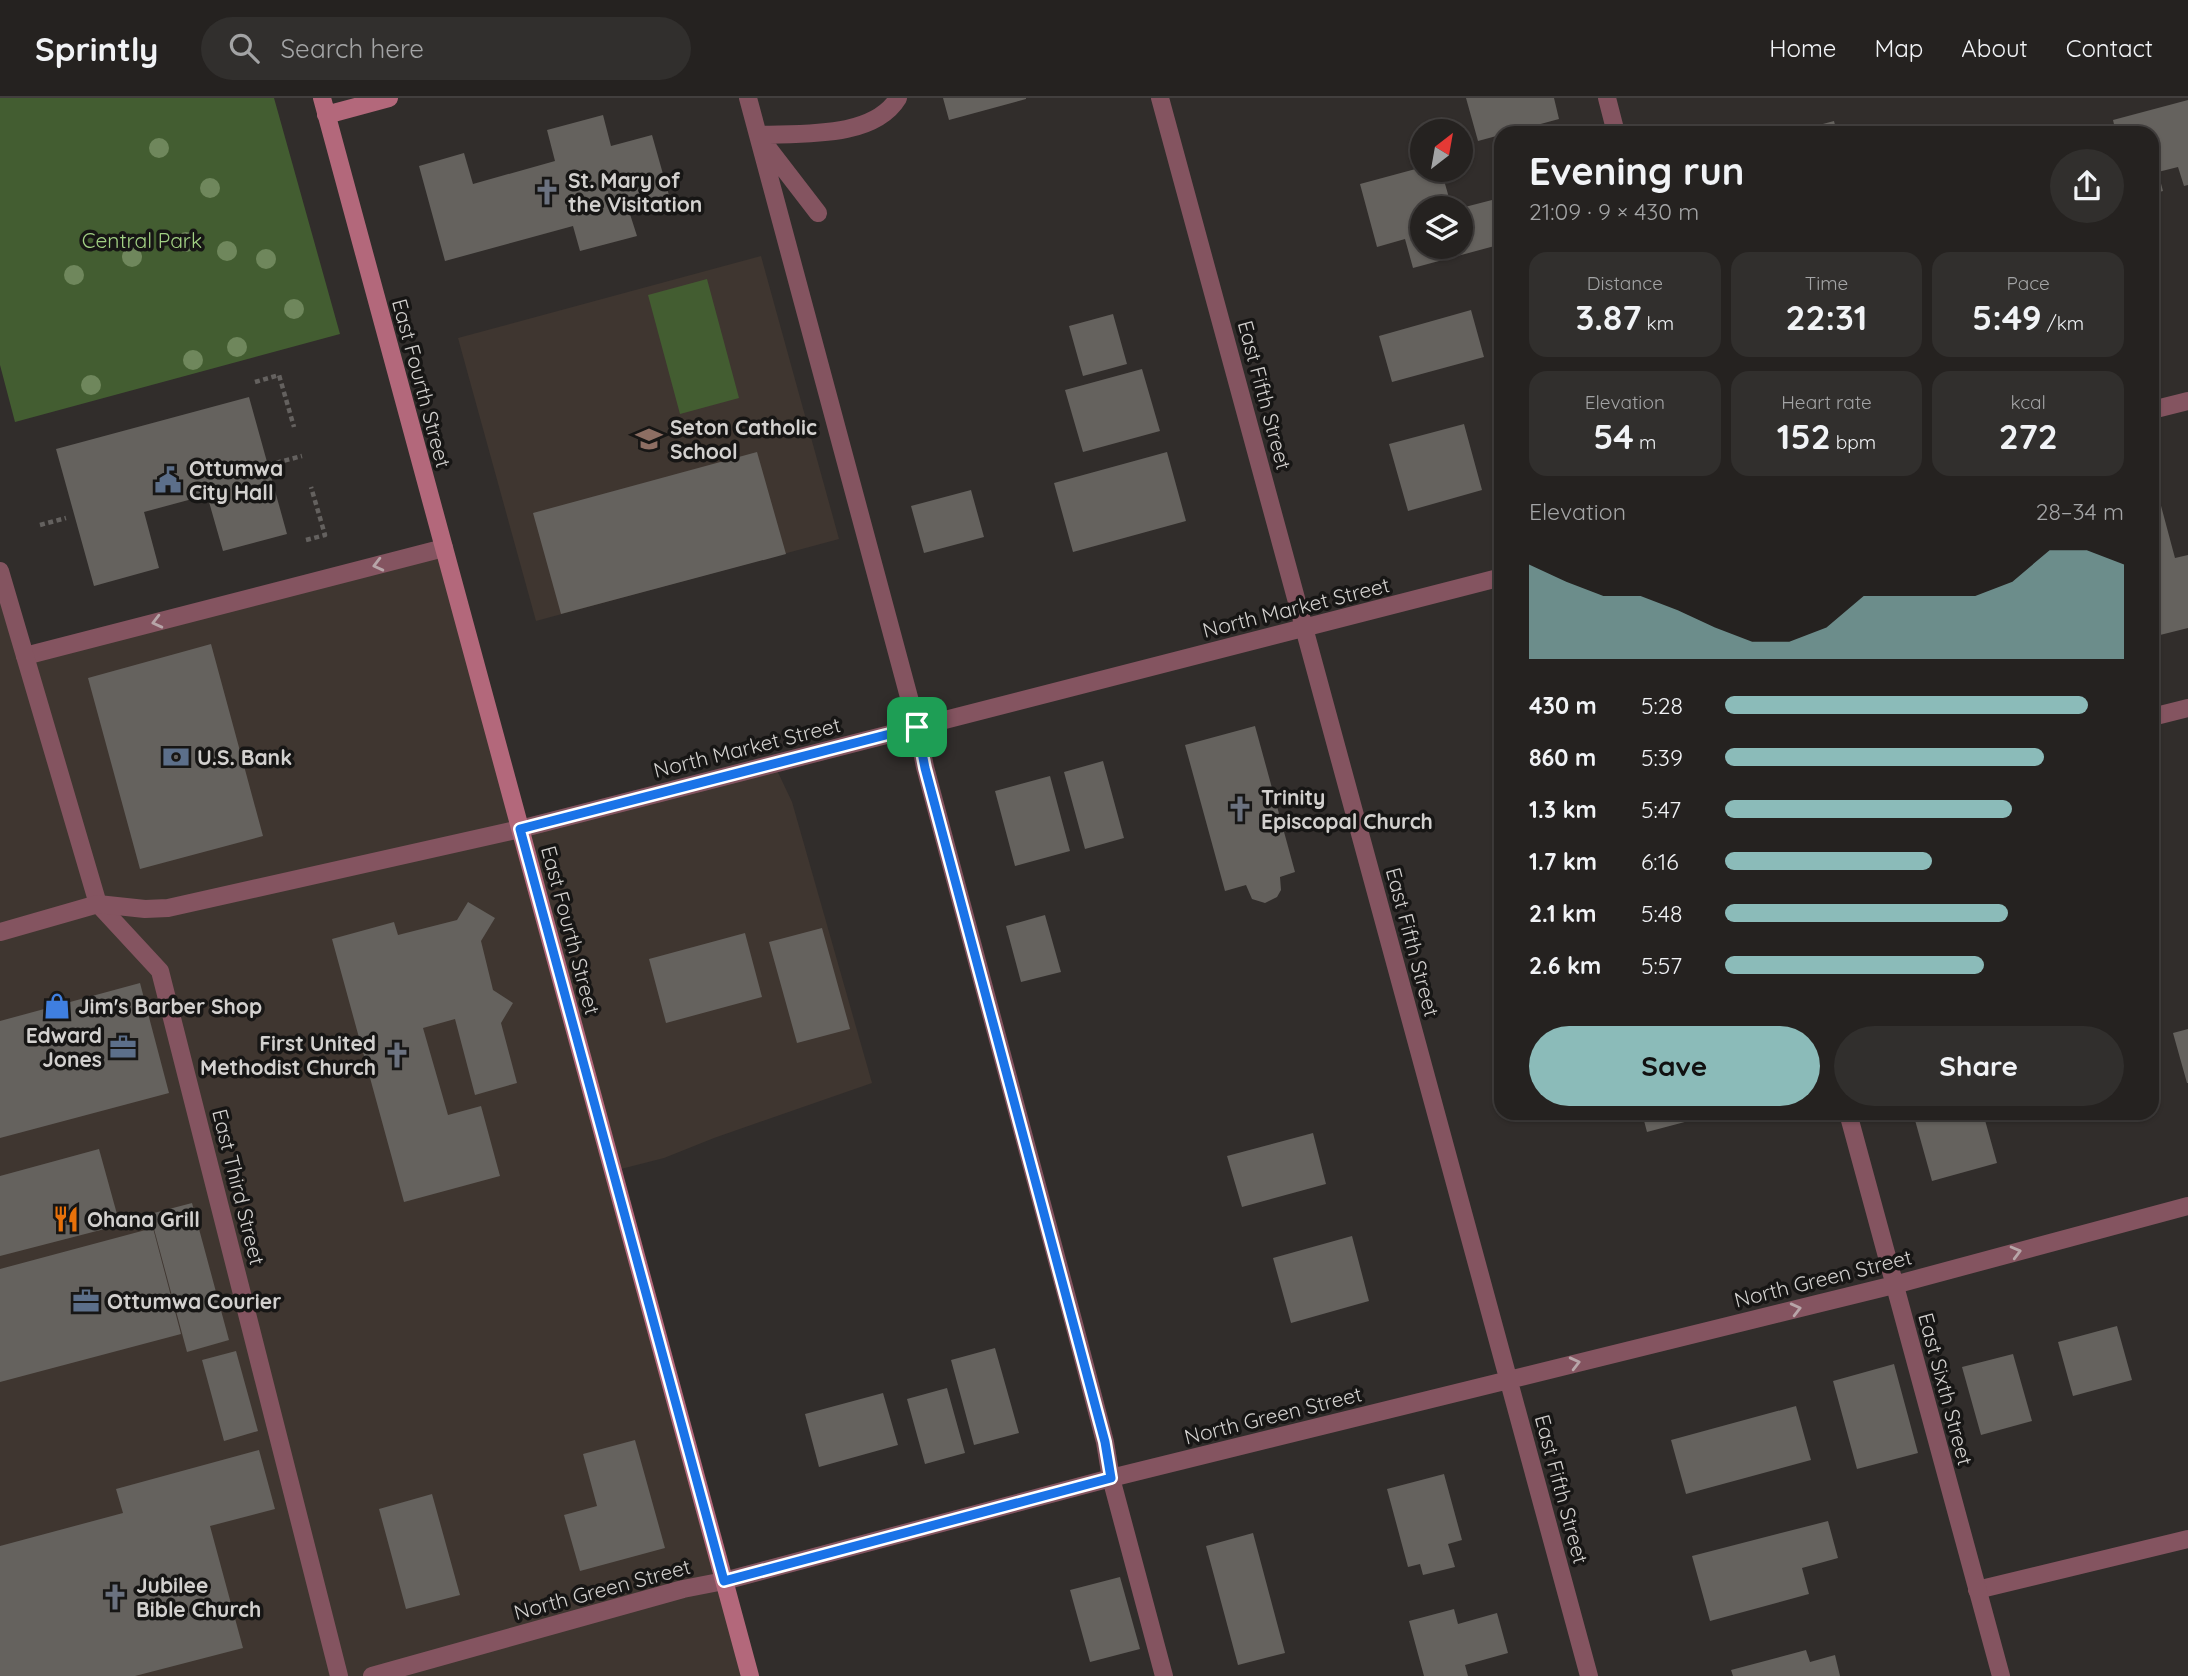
<!DOCTYPE html>
<meta charset="utf-8">
<style>
body{margin:0;font-family:Quicksand,sans-serif;background:#312f2d;color:#f1f3f6;height:100vh;display:flex;flex-direction:column;font-size:26px;white-space:nowrap}
*{box-sizing:border-box;margin:0}
p{font-size:23px;color:#a3a4a5}
.icon{flex:none;width:38px;height:38px;fill:none;stroke:currentColor;stroke-width:2;stroke-linecap:round;stroke-linejoin:round}
.map{position:relative;flex:1;overflow:hidden}
.drawer{position:absolute;left:1494px;top:28px;width:665px;height:994px;display:flex;flex-direction:column;background:#252220;border-radius:21px;box-shadow:0 2px 5px #0004,0 0 0 2px #423f3e}
.drawer>*{flex:none}
.needle{width:46px;rotate:31deg}
.fabs{position:absolute;left:1410px;top:21px;display:grid;gap:14px}
.fabs a{display:grid;place-items:center;width:63px;height:63px;border-radius:50%;background:#252220;box-shadow:0 2px 5px #0004,0 0 0 2px #423f3e;font-size:35px}
.pin{position:absolute;display:grid;place-items:center;width:60px;height:60px;color:#fff;margin:-30px;border-radius:14px;box-shadow:0 4px 10px #0006}
.round{display:grid;place-items:center;flex:none;width:74px;height:74px;border-radius:37px;background:#312f2d}
.headline{display:flex;align-items:center;justify-content:space-between;height:119px;padding:0 35px}
h1{font-size:38px;font-weight:700;line-height:52px}
.metrics{display:grid;grid-template-columns:repeat(3,1fr);gap:10px;height:119px;padding:7px 35px}
.metrics div{display:grid;align-content:center;border-radius:18px;background:#312f2d;text-align:center}
.metrics b{font-size:35px;font-weight:700}
.metrics small{font-size:19px;font-weight:400}
.metrics p{font-size:19px}
.chart{height:196px;padding:14px 35px}
.chart p{display:flex;justify-content:space-between}
.chart svg{width:100%;height:126px;margin-top:7px;fill:#8bbbb9;opacity:.7}
.action{display:flex;gap:14px;margin-top:auto;padding:14px 35px}
.action a{flex:1;height:80px;border-radius:42px;background:#8bbbb9;color:#111;font-size:28px;font-weight:700;line-height:80px;text-align:center}
.action a+a{background:#312f2d;color:#f1f3f6}
ul{padding:0 35px;list-style:none;font-size:23px}
li{display:grid;grid-template-columns:112px 84px 1fr;align-items:center;height:52px}
li i{height:18px;border-radius:9px;background:#8bbbb9}
header{display:flex;align-items:center;gap:42px;box-sizing:border-box;height:98px;padding:0 35px;background:#252220;border-bottom:2px solid #423f3e}
header strong{font-size:33px}
nav{display:flex;gap:38px;margin-inline-start:auto;font-size:24px}
.search{width:490px;height:63px;background:#312f2d;display:flex;align-items:center;gap:18px;box-sizing:border-box;padding:0 24px;border-radius:38px;color:#a3a4a5;font-size:26px}
.map>svg:first-child{display:block}
.built{fill:#3f3630}
.green{fill:#435d31}
.building{fill:#65625e}
.lines{fill:none;stroke-linecap:round;stroke-linejoin:round}
.path{stroke:#64615f;stroke-width:4.5;stroke-dasharray:5 3.5;stroke-linecap:butt}
.service{stroke:#845460;stroke-width:18}
.minor{stroke:#845460;stroke-width:18}
.tertiary{stroke:#845460;stroke-width:18}
.secondary{stroke:#b3687b;stroke-width:18}
.tree{fill:#6f875c}
.oneway{stroke:#b7a5a8}
.route-casing{stroke:#fff;stroke-width:14}
.route{stroke:#1a73e8;stroke-width:9}
.labels{text-anchor:middle;dominant-baseline:central;stroke-width:7;stroke-linejoin:round;paint-order:stroke}
.poi-label{font-size:21px;font-weight:bold;fill:#d3d1cf;stroke:#171615;text-anchor:start}
.park-label{font-size:21px;fill:#a2d184;stroke:#171615}
.street-label{font-size:21px;fill:#d3d1cf;stroke:#171615}
</style>
<header>
<strong>Sprintly</strong>
<div class="search"><svg class="icon" aria-label="search" viewBox="0 0 24 24"><circle cx="10" cy="10" r="6"/><path d="M15 15l6 6"/></svg>Search here</div>
<nav><a>Home</a><a>Map</a><a>About</a><a>Contact</a></nav>
</header>
<div class="map">
<svg width="2188" height="1578" viewBox="0 0 2188 1578">
<rect width="100%" height="100%" fill="#312d2b"/>
<path class="built" d="M 761,158 L 839,441 L 536,523 L 458,240 Z
M 444,450 L 520,731 L 774,666 L 792,704 L 872,985 L 714,1040 L 664,1060 L 613,1073 L 750,1578 L 0,1578 L 0,473 L 25,557 Z"/>
<path class="green" d="M 0,0 L 274,0 L 340,236 L 15,324 L 0,267 Z
M 707,181 L 739,300 L 680,316 L 648,197 Z"/>
<path class="building" d="M 943,0 L 1026,0 L 1026,1 L 949,22 Z
M 1466,0 L 1554,0 L 1559,21 L 1478,43 Z
M 2188,2 L 2188,87 L 2184,88 L 2178,69 L 2158,74 L 2163,93 L 2152,96 L 2152,35 L 2116,35 L 2113,22 Z
M 603,17 L 611,48 L 652,37 L 670,101 L 629,113 L 637,138 L 580,153 L 573,128 L 445,163 L 419,68 L 464,55 L 473,86 L 555,63 L 547,32 Z
M 1834,23 L 1837,35 L 1793,35 L 1793,34 Z
M 1423,69 L 1423,72 L 1441,72 L 1452,110 L 1423,110 L 1423,149 L 1461,149 L 1461,110 L 1492,102 L 1502,138 L 1502,146 L 1413,170 L 1405,141 L 1377,149 L 1360,86 Z
M 1471,212 L 1484,259 L 1392,284 L 1379,238 Z
M 1113,216 L 1127,266 L 1083,278 L 1069,228 Z
M 1142,271 L 1160,333 L 1083,354 L 1065,292 Z
M 249,299 L 287,436 L 223,453 L 207,397 L 144,414 L 159,470 L 94,488 L 56,351 Z
M 1464,326 L 1482,392 L 1408,413 L 1389,346 Z
M 757,354 L 786,456 L 561,516 L 533,415 Z
M 1167,354 L 1186,423 L 1073,454 L 1054,385 Z
M 971,392 L 984,439 L 924,455 L 911,408 Z
M 2160,404 L 2175,460 L 2188,457 L 2188,530 L 2152,539 L 2152,406 Z
M 211,546 L 263,738 L 140,771 L 88,580 Z
M 1255,628 L 1295,774 L 1280,779 L 1281,792 L 1277,799 L 1265,805 L 1252,801 L 1246,787 L 1225,793 L 1185,647 Z
M 1103,663 L 1124,740 L 1085,751 L 1064,674 Z
M 1050,678 L 1070,753 L 1015,768 L 995,693 Z
M 468,804 L 495,820 L 481,843 L 493,892 L 513,905 L 501,925 L 517,985 L 475,997 L 455,921 L 423,930 L 448,1017 L 481,1008 L 500,1078 L 404,1104 L 332,841 L 394,824 L 398,837 L 457,822 Z
M 1045,817 L 1061,874 L 1021,884 L 1006,828 Z
M 822,830 L 850,931 L 797,945 L 769,844 Z
M 745,835 L 762,899 L 666,925 L 649,861 Z
M 140,885 L 169,995 L 0,1040 L 0,923 Z
M 2188,931 L 2188,985 L 2187,985 L 2173,935 Z
M 1642,1015 L 1715,1015 L 1715,1016 L 1647,1034 Z
M 1913,1015 L 1983,1015 L 1997,1065 L 1932,1083 Z
M 1313,1035 L 1326,1086 L 1242,1109 L 1227,1058 Z
M 99,1051 L 120,1127 L 0,1158 L 0,1078 Z
M 192,1105 L 229,1242 L 187,1254 L 150,1116 Z
M 153,1130 L 181,1236 L 0,1284 L 0,1171 Z
M 1352,1138 L 1369,1203 L 1291,1225 L 1273,1160 Z
M 2117,1228 L 2132,1282 L 2073,1298 L 2058,1244 Z
M 995,1250 L 1019,1335 L 974,1347 L 951,1262 Z
M 236,1253 L 258,1333 L 224,1343 L 202,1262 Z
M 2013,1256 L 2032,1323 L 1981,1337 L 1962,1269 Z
M 1894,1266 L 1918,1355 L 1857,1371 L 1833,1283 Z
M 947,1290 L 965,1355 L 925,1366 L 907,1301 Z
M 883,1295 L 898,1347 L 819,1369 L 805,1316 Z
M 1796,1308 L 1811,1362 L 1686,1396 L 1671,1342 Z
M 635,1342 L 665,1450 L 580,1473 L 564,1417 L 597,1408 L 583,1356 Z
M 259,1352 L 275,1411 L 210,1428 L 243,1550 L 135,1578 L 0,1578 L 0,1448 L 123,1415 L 116,1391 Z
M 1444,1376 L 1462,1442 L 1448,1446 L 1455,1469 L 1423,1477 L 1420,1466 L 1408,1469 L 1387,1391 Z
M 432,1396 L 460,1497 L 406,1511 L 379,1411 Z
M 1828,1423 L 1838,1460 L 1802,1470 L 1809,1496 L 1710,1523 L 1692,1458 Z
M 1253,1435 L 1285,1555 L 1238,1567 L 1206,1448 Z
M 1120,1479 L 1140,1551 L 1090,1564 L 1070,1492 Z
M 1454,1511 L 1458,1526 L 1497,1515 L 1508,1555 L 1465,1567 L 1468,1578 L 1424,1578 L 1409,1523 Z
M 1806,1552 L 1810,1564 L 1835,1557 L 1840,1578 L 1733,1578 L 1731,1572 Z"/>
<g class="lines">
<path class="path" d="M 255,284 L 279,277 L 294,329
M 268,367 L 302,358
M 40,427 L 66,420
M 306,442 L 325,437 L 311,389"/>
<path class="service" d="M 748,0 L 917,629 L 925,669 L 1073,1222 L 1105,1344 L 1111,1380 L 1164,1578
M 818,115 L 758,37 C 801,35 873,41 898,0
M 25,558 L 444,450
M 2152,619 L 2188,610
M 1977,1492 L 2188,1441"/>
<path class="minor" d="M 1160,0 L 1589,1578
M 1607,0 L 1616,35
M 2152,312 L 2188,303
M 0,473 L 98,806 L 160,873 L 339,1578
M 520,731 L 1502,479
M 1848,1015 L 2001,1578
M 372,1578 L 683,1491 L 724,1483 L 1111,1380 L 1894,1187 L 2188,1108"/>
<path class="tertiary" d="M 0,834 L 98,806 L 145,811 L 168,810 L 520,731"/>
<path class="secondary" d="M 322,0 L 750,1578
M 326,17 L 389,0"/>
</g>
<g class="tree">
<circle cx="159" cy="50" r="10"/>
<circle cx="210" cy="90" r="10"/>
<circle cx="186" cy="144" r="10"/>
<circle cx="227" cy="153" r="10"/>
<circle cx="132" cy="159" r="10"/>
<circle cx="266" cy="161" r="10"/>
<circle cx="74" cy="177" r="10"/>
<circle cx="294" cy="211" r="10"/>
<circle cx="237" cy="249" r="10"/>
<circle cx="193" cy="262" r="10"/>
<circle cx="91" cy="287" r="10"/>
</g>
<defs><path id="oneway-chevron" d="M-2-3.5L2.5 0L-2 3.5" fill="none" stroke-width="1.6" stroke-linecap="round" stroke-linejoin="round" transform="scale(1.75)"/></defs>
<g class="oneway">
<use href="#oneway-chevron" transform="translate(378 467) rotate(166)"/>
<use href="#oneway-chevron" transform="translate(157 524) rotate(166)"/>
<use href="#oneway-chevron" transform="translate(2016 1154) rotate(-15)"/>
<use href="#oneway-chevron" transform="translate(1796 1211) rotate(-14)"/>
<use href="#oneway-chevron" transform="translate(1575 1265) rotate(-14)"/>
</g>
<g class="lines">
<g class="route-casing">
<path id="route" d="M 917,629 L 925,670 L 1105,1344 L 1111,1380 L 724,1483 L 520,731 Z"/>
</g>
<use href="#route" class="route"/>
</g>
<defs>
<g id="church-bare" transform="scale(2.1)"><path d="M-1.2-6h2.4v3.5h3.3v2.4h-3.3V6h-2.4V-.1h-3.3v-2.4h3.3Z" fill="#6b7280" stroke="#171615" stroke-width="2.5" paint-order="stroke"/></g>
<g id="school-bare" transform="scale(2.1)"><path d="M0-5L7-2L0 1L-7-2ZM-4 1L0 2.5L4 1V4Q0 6-4 4Z" fill="#8d6e63" stroke="#171615" stroke-width="2.5" paint-order="stroke"/></g>
<g id="civic-bare" transform="scale(2.1)"><path d="M-.6-6.5H3V-4.5H.6V-3L4-1V1h2V6H-6V1h2V-1L-.6-3ZM-1.2 2.5V6h2.4V2.5Z" fill="#5c6f8a" stroke="#171615" stroke-width="2.5" paint-order="stroke"/></g>
<g id="bank-bare" transform="scale(2.1)"><path d="M-6-4H6V4H-6ZM0-2.3a2.3 2.3 0 1 0 0 4.6a2.3 2.3 0 1 0 0-4.6Z" fill="#5c6f8a" stroke="#171615" stroke-width="2.5" paint-order="stroke"/></g>
<g id="shop-bare" transform="scale(2.1)"><path d="M-5-2.5h2.3a2.7 3.5 0 0 1 5.4 0H5L5.5 6h-11ZM-1.5-2.5h3a1.5 2.3 0 0 0-3 0Z" fill="#3f7fe0" stroke="#171615" stroke-width="2.5" paint-order="stroke"/></g>
<g id="office-bare" transform="scale(2.1)"><path d="M-6-3h4V-5.5h4V-3h4V5H-6ZM-1-4.5V-3h2v-1.5ZM-6 0V1H6V0Z" fill="#5c6f8a" stroke="#171615" stroke-width="2.5" paint-order="stroke"/></g>
<g id="restaurant-bare" transform="scale(2.1)"><path d="M-5-6h1v4h1v-4h1v4h1v-4h1v5L-1.5 .5V6h-2V.5L-5-1ZM5-6V6H3V1.5H1.5Q1.5-4 5-6Z" fill="#e8710a" stroke="#171615" stroke-width="2.5" paint-order="stroke"/></g>
</defs>
<g fill-rule="evenodd">
<use href="#church-bare" x="547" y="94"/>
<use href="#school-bare" x="649" y="341"/>
<use href="#civic-bare" x="168" y="382"/>
<use href="#bank-bare" x="176" y="659"/>
<use href="#church-bare" x="1240" y="711"/>
<use href="#shop-bare" x="57" y="908"/>
<use href="#office-bare" x="123" y="949"/>
<use href="#church-bare" x="397" y="957"/>
<use href="#restaurant-bare" x="66" y="1121"/>
<use href="#office-bare" x="86" y="1203"/>
<use href="#church-bare" x="115" y="1499"/>
</g>
<g class="labels">
<g class="poi-label">
<text x="568" y="82">St. Mary of<tspan x="568" dy="24">the Visitation</tspan></text>
<text x="670" y="329">Seton Catholic<tspan x="670" dy="24">School</tspan></text>
<text x="189" y="370">Ottumwa<tspan x="189" dy="24">City Hall</tspan></text>
<text x="197" y="659">U.S. Bank</text>
<text x="1261" y="699">Trinity<tspan x="1261" dy="24">Episcopal Church</tspan></text>
<text x="78" y="908">Jim's Barber Shop</text>
<text x="102" y="937" text-anchor="end">Edward<tspan x="102" dy="24">Jones</tspan></text>
<text x="376" y="945" text-anchor="end">First United<tspan x="376" dy="24">Methodist Church</tspan></text>
<text x="87" y="1121">Ohana Grill</text>
<text x="107" y="1203">Ottumwa Courier</text>
<text x="136" y="1487">Jubilee<tspan x="136" dy="24">Bible Church</tspan></text>
</g>
<g class="park-label">
<text x="142" y="142">Central Park</text>
</g>
<g class="street-label">
<text transform="translate(422 285) rotate(75)">East Fourth Street</text>
<text transform="translate(1265 297) rotate(75)">East Fifth Street</text>
<text transform="translate(1296 509) rotate(-14)">North Market Street</text>
<text transform="translate(747 649) rotate(-14)">North Market Street</text>
<text transform="translate(571 832) rotate(75)">East Fourth Street</text>
<text transform="translate(1413 844) rotate(75)">East Fifth Street</text>
<text transform="translate(239 1089) rotate(76)">East Third Street</text>
<text transform="translate(1823 1180) rotate(-14)">North Green Street</text>
<text transform="translate(1946 1291) rotate(75)">East Sixth Street</text>
<text transform="translate(1273 1317) rotate(-14)">North Green Street</text>
<text transform="translate(1562 1391) rotate(75)">East Fifth Street</text>
<text transform="translate(602 1491) rotate(-15)">North Green Street</text>
</g>
</g>
</svg>
<div class="fabs">
<a><svg class="needle" viewBox="-14 -14 28 28"><path d="M0-13l5 13h-10z" fill="#e53935"/><path d="M0 13l5-13h-10z" fill="#a3a4a5"/></svg></a>
<a><svg class="icon" aria-label="layers" viewBox="0 0 24 24"><path d="M12 4l9 5-9 5-9-5zM3 14l9 5 9-5"/></svg></a>
</div>
<div class="pin" style="left:917px;top:629px;background:#1e9e55"><svg class="icon" aria-label="arrive" viewBox="0 0 24 24"><path d="M6 21V4h12l-3 4 3 4H6"/></svg></div>
<section class="drawer">
<div class="headline"><div><h1>Evening run</h1><p>21:09 · 9 × 430 m</p></div><a class="round"><svg class="icon" aria-label="share" viewBox="0 0 24 24"><path d="M12 15V3M7 8l5-5 5 5M5 13v7h14v-7"/></svg></a></div>
<div class="metrics">
<div><p>Distance</p><b>3.87<small> km</small></b></div>
<div><p>Time</p><b>22:31</b></div>
<div><p>Pace</p><b>5:49<small> /km</small></b></div>
</div>
<div class="metrics">
<div><p>Elevation</p><b>54<small> m</small></b></div>
<div><p>Heart rate</p><b>152<small> bpm</small></b></div>
<div><p>kcal</p><b>272</b></div>
</div>
<div class="chart"><p><span>Elevation</span>28–34 m</p>
<svg viewBox="0 0 160 44" preserveAspectRatio="none"><path d="M0 44V11L10 17L20 22L30 22L40 27L50 33L60 38L70 38L80 33L90 22L100 22L110 22L120 22L130 17L140 6L150 6L160 11V44z"/></svg>
</div>
<ul>
<li><b>430 m</b>5:28<i style="width:91%"></i></li>
<li><b>860 m</b>5:39<i style="width:80%"></i></li>
<li><b>1.3 km</b>5:47<i style="width:72%"></i></li>
<li><b>1.7 km</b>6:16<i style="width:52%"></i></li>
<li><b>2.1 km</b>5:48<i style="width:71%"></i></li>
<li><b>2.6 km</b>5:57<i style="width:65%"></i></li>
</ul>
<div class="action"><a>Save</a><a>Share</a></div>
</section>
</div>
